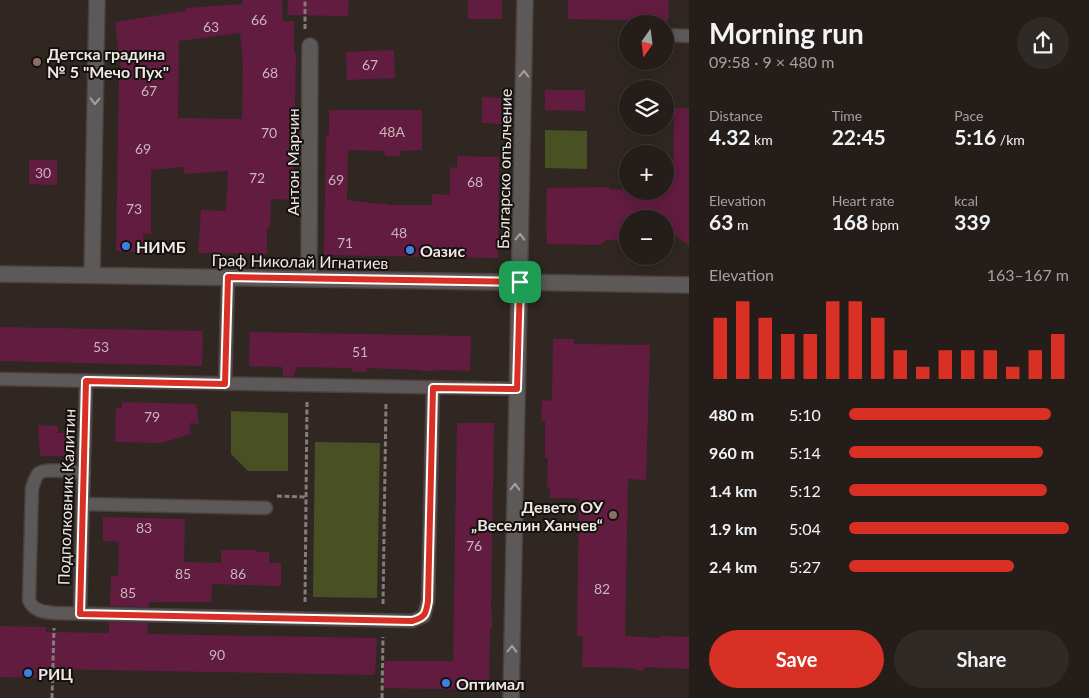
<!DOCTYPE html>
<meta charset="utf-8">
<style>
body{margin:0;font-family:Lato,sans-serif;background:#302a27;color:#f1f3f6;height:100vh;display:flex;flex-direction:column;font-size:19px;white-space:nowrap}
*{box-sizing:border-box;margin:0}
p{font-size:16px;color:#a3a2a2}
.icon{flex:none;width:28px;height:28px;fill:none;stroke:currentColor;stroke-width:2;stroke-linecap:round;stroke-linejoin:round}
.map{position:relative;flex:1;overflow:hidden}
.drawer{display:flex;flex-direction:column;background:#241d1a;width:400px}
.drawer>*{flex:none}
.needle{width:32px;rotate:194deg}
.buttons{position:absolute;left:619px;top:15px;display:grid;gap:10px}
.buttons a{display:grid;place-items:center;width:55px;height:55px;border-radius:50%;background:#241d1a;box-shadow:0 2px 12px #0003,0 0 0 1px #413b39;font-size:25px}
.pin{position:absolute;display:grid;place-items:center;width:42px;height:42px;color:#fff;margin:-21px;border-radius:10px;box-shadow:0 2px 8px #0006}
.round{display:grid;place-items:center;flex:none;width:52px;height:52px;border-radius:26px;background:#302a27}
.head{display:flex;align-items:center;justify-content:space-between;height:85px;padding:0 20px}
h1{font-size:28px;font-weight:700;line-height:38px}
.figures{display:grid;grid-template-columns:repeat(3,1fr);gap:8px;height:85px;padding:5px 20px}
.figures div{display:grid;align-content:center}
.figures b{font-size:21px;font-weight:700}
.figures small{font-size:14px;font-weight:400}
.figures p{font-size:14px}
.chart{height:140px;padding:10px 20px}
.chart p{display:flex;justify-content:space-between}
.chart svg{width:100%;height:90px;margin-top:5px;stroke:#d93025;stroke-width:6}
.action{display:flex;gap:10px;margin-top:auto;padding:10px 20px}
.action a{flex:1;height:58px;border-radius:30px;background:#d93025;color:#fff;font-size:20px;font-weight:700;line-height:58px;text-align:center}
.action a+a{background:#302a27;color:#f1f3f6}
ul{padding:0 20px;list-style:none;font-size:16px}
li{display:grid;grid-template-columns:80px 60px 1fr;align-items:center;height:38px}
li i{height:12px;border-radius:6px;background:#d93025}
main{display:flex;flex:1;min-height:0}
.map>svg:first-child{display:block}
.green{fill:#495024}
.building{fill:#621c40;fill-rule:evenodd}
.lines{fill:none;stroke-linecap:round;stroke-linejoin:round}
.service-casing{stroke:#4b423e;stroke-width:15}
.minor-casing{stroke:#4b423e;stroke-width:18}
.path{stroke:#837c78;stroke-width:3;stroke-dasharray:5 2.5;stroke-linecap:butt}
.service{stroke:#5e5959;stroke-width:12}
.minor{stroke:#5e5959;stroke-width:15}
.oneway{stroke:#a6a09e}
.route-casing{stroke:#fff;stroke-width:10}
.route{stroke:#d93025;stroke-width:6}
.education-dot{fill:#8d6e63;stroke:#15110f;stroke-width:2}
.shop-dot{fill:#3f7fe0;stroke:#15110f;stroke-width:2}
.labels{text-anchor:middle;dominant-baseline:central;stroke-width:4;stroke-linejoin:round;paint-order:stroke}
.number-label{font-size:14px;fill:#cbb5bb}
.poi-label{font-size:16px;font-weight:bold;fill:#eee8e4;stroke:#15110f;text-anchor:start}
.street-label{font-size:16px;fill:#eee8e4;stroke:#15110f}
</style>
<main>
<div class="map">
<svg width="689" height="698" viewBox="0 0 689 698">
<rect width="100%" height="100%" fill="#302723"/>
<path class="green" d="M 545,130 L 587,131 L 587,169 L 545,168 Z
M 231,411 L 288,413 L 288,471 L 248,471 L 231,454 Z
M 315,442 L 380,443 L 377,598 L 313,597 Z"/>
<path class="building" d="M 243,0 L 282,0 L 283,21 L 294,21 L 294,53 L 296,53 L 293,200 L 271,199 L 270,228 L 267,228 L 267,254 L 198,253 L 201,210 L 226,211 L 228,171 L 184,174 L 184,167 L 151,170 L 151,234 L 143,234 L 143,252 L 116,251 L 119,78 L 122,78 L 115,22 L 186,11 L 186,8 L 243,4 ZM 240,33 L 243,65 L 242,119 L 178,118 L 179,41 Z
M 288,0 L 349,0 L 348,16 L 287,15 Z
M 468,0 L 502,0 L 502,19 L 468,19 Z
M 568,0 L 669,0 L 668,21 L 568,19 Z
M 394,50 L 395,78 L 347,80 L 346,52 Z
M 545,90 L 585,90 L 585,111 L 545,110 Z
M 482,97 L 501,98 L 501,124 L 482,123 Z
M 674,108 L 689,108 L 689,246 L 665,227 L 665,219 L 628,219 L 628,241 L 606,240 L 600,245 L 547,244 L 547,230 L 546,230 L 547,188 L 609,187 L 609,189 L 628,190 L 628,191 L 665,191 L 665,173 L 673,174 Z
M 329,110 L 422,110 L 422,150 L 400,151 L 400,156 L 385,156 L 384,151 L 348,150 L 347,200 L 379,204 L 387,204 L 387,205 L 432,205 L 432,194 L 450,195 L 450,167 L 457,168 L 457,156 L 499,157 L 498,258 L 324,255 L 326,135 L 329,135 Z
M 29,160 L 57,160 L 57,185 L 29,184 Z
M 0,327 L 203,331 L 202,366 L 0,361 Z
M 250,332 L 471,336 L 470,371 L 437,370 L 437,371 L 422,371 L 421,370 L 367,368 L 366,372 L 353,372 L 352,368 L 297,367 L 293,377 L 283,376 L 283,368 L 282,367 L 249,366 Z
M 553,339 L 574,339 L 574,344 L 650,345 L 646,480 L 628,479 L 625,636 L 659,638 L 661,636 L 689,637 L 689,669 L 646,667 L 642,671 L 631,668 L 582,667 L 583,636 L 577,636 L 579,498 L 550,498 L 550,487 L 547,487 L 548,458 L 545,458 L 545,421 L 541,421 L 542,400 L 552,401 Z
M 122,402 L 196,404 L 199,424 L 189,423 L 191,434 L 161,443 L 115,442 L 116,408 L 122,408 Z
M 457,423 L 494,423 L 491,613 L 492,614 L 492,628 L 490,628 L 489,690 L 384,688 L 384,661 L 453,661 Z
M 38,425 L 58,426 L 58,433 L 67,433 L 68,456 L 40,456 Z
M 103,517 L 185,519 L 184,562 L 221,563 L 221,550 L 256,550 L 256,552 L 269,552 L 269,563 L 281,563 L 281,586 L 212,584 L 211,602 L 149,602 L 149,607 L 110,606 L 111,576 L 118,576 L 119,542 L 103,541 Z
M 109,622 L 148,623 L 147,634 L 377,638 L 375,675 L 45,669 L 45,678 L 0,677 L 0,626 L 46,627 L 46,632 L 109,633 Z"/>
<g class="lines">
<g class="service-casing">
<path id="service" d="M 665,35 L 689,36
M 0,379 L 517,389
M 225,384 L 228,277
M 84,473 C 74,472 46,468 39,473 C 35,477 34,483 32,488 L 29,600 C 33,611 44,612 54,613 L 412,621 L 424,616 L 428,601 L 433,388
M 83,504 L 266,508
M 80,613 L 86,381"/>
</g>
<g class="minor-casing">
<path id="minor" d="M 0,274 L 689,285
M 92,275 L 97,0
M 309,279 L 310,46
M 511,698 L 525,0"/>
</g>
<path class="path" d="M 305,29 L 305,0
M 277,496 L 306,497
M 305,602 L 307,401
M 383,604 L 386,402
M 52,698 L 54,628
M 382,698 L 383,637"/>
<use href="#service" class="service"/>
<use href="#minor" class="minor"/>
</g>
<defs><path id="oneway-chevron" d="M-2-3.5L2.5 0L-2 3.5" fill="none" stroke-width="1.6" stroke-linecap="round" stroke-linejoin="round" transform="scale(1.25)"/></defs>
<g class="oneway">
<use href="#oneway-chevron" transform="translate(524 74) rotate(-89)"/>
<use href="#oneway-chevron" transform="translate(95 101) rotate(91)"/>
<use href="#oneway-chevron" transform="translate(520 237) rotate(-89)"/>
<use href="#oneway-chevron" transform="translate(515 487) rotate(-89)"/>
<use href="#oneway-chevron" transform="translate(512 649) rotate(-89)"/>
</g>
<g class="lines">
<g class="route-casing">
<path id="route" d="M 228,277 L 520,282 L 517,389 L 433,388 L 428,601 C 426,613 426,617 412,621 L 80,614 L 86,381 L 225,384 Z"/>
</g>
<use href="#route" class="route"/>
</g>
<g class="education-dot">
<circle cx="37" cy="62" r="5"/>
<circle cx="613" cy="515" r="5"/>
</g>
<g class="shop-dot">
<circle cx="126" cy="246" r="5"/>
<circle cx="410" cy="250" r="5"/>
<circle cx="28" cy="673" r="5"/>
<circle cx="446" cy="683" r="5"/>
</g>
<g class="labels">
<g class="number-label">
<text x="259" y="19">66</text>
<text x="211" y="26">63</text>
<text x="370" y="64">67</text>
<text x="270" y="72">68</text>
<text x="149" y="90">67</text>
<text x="392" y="131">48А</text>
<text x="269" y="132">70</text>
<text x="143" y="148">69</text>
<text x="43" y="172">30</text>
<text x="257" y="177">72</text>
<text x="336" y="179">69</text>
<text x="475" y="181">68</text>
<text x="134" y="208">73</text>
<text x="399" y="232">48</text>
<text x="345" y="242">71</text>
<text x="101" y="346">53</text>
<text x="360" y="351">51</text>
<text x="152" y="416">79</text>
<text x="144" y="527">83</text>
<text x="474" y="545">76</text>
<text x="183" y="573">85</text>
<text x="238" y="573">86</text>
<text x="602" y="588">82</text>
<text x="128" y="592">85</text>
<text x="217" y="654">90</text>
</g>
<g class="poi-label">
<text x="47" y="53">Детска градина<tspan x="47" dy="18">№ 5 "Мечо Пух"</tspan></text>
<text x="136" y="246">НИМБ</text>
<text x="420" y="250">Оазис</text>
<text x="603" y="506" text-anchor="end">Девето ОУ<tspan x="603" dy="18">„Веселин Ханчев“</tspan></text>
<text x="38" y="673">РИЦ</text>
<text x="456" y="683">Оптимал</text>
</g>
<g class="street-label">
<text transform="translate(292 162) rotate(-90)">Антон Марчин</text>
<text transform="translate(504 169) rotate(-89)">Българско опълчение</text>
<text transform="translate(300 261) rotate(1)">Граф Николай Игнатиев</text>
<text transform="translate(66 497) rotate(-88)">Подполковник Калитин</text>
</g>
</g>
</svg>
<div class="buttons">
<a><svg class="needle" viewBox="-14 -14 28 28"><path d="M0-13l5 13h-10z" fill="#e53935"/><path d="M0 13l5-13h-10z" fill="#a3a2a2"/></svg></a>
<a><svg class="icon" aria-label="layers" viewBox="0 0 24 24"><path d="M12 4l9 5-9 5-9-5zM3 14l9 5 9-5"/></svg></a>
<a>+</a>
<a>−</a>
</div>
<div class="pin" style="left:520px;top:282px;background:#1e9e55"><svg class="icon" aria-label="arrive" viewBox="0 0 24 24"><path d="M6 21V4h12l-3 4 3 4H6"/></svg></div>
</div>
<section class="drawer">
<div class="head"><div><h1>Morning run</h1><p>09:58 · 9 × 480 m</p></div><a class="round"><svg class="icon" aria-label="share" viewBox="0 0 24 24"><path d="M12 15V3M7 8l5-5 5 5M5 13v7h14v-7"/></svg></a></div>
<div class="figures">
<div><p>Distance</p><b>4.32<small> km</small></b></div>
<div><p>Time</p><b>22:45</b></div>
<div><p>Pace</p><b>5:16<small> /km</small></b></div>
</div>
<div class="figures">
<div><p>Elevation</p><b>63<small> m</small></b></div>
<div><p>Heart rate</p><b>168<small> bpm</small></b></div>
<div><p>kcal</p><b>339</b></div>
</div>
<div class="chart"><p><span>Elevation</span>163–167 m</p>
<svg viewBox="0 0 160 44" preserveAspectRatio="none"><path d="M5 44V14M15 44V6M25 44V14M35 44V22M45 44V22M55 44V6M65 44V6M75 44V14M85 44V30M95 44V38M105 44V30M115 44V30M125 44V30M135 44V38M145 44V30M155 44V22"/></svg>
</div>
<ul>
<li><b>480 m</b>5:10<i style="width:92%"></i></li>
<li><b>960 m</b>5:14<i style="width:88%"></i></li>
<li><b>1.4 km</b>5:12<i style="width:90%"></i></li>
<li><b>1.9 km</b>5:04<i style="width:100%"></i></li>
<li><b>2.4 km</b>5:27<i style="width:75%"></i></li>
</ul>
<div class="action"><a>Save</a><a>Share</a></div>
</section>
</main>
